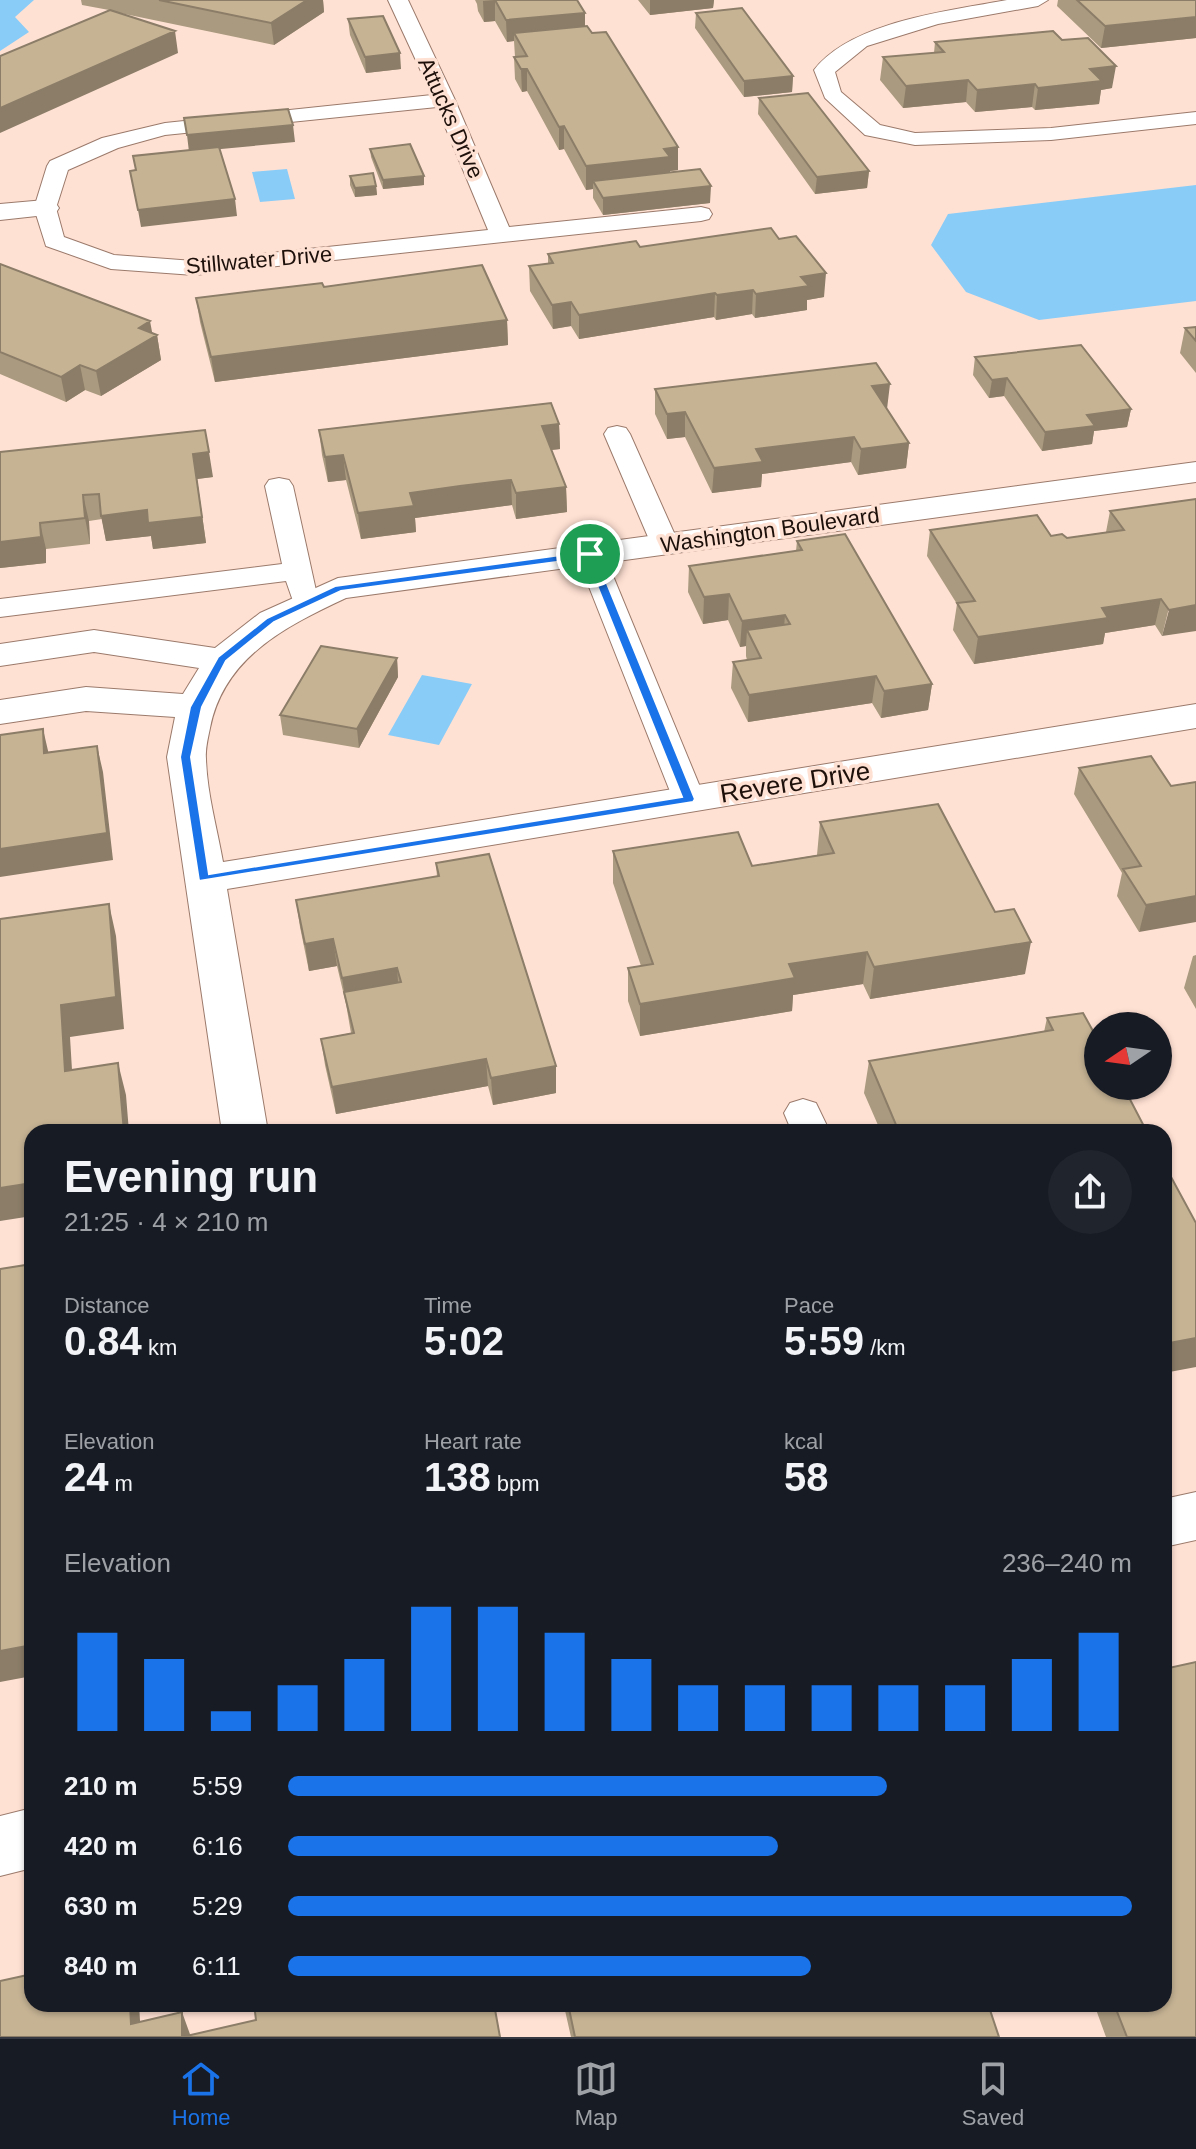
<!DOCTYPE html>
<meta charset="utf-8">
<style>
body{margin:0;font-family:Helvetica,sans-serif;background:#20242c;color:#f1f3f6;height:100vh;display:flex;flex-direction:column;font-size:30px;white-space:nowrap}
*{box-sizing:border-box;margin:0}
p{font-size:26px;color:#9ea1a6}
.icon{flex:none;width:44px;height:44px;fill:none;stroke:currentColor;stroke-width:2;stroke-linecap:round;stroke-linejoin:round}
.map{position:relative;flex:1;overflow:hidden}
.details{position:absolute;left:24px;top:1124px;width:1148px;height:888px;display:flex;flex-direction:column;background:#171b24;border-radius:24px;box-shadow:0 2px 6px #0004}
.details>*{flex:none}
.needle{width:52px;rotate:257deg}
.fabs{position:absolute;left:1084px;top:1012px;display:grid;gap:16px}
.fabs a{display:grid;place-items:center;width:88px;height:88px;border-radius:50%;background:#171b24;box-shadow:0 2px 6px #0004;font-size:40px}
.pin{position:absolute;display:grid;place-items:center;width:68px;height:68px;color:#fff;margin:-34px;border:4px solid #fff;border-radius:50%;box-shadow:0 2px 8px #0007}
.round{display:grid;place-items:center;flex:none;width:84px;height:84px;border-radius:42px;background:#20242c}
.head{display:flex;align-items:center;justify-content:space-between;height:136px;padding:0 40px}
h1{font-size:44px;font-weight:700;line-height:60px}
.stats{display:grid;grid-template-columns:repeat(3,1fr);gap:12px;height:136px;padding:8px 40px}
.stats div{display:grid;align-content:center}
.stats b{font-size:40px;font-weight:700}
.stats small{font-size:22px;font-weight:400}
.stats p{font-size:22px}
.chart{height:224px;padding:16px 40px}
.chart p{display:flex;justify-content:space-between}
.chart svg{width:100%;height:144px;margin-top:8px;stroke:#1a73e8;stroke-width:6}
ul{padding:0 40px;list-style:none;font-size:26px}
li{display:grid;grid-template-columns:128px 96px 1fr;align-items:center;height:60px}
li i{height:20px;border-radius:10px;background:#1a73e8}
.dock{display:flex;justify-content:space-around;align-items:center;height:112px;border-top:2px solid #363941;background:#171b24;font-size:22px;color:#9ea1a6}
.dock a{display:grid;justify-items:center;gap:4px}
.dock .on{color:#1a73e8}
.map>svg:first-child{display:block}
.water{fill:#89ccf8}
.lines{fill:none;stroke-linecap:round;stroke-linejoin:round}
.lane-casing{stroke:#9b7a6b;stroke-width:2}
.street-casing{stroke:#9b7a6b;stroke-width:2}
.lane{fill:#fff;fill-rule:evenodd}
.street{fill:#fff;fill-rule:evenodd}
.wall{fill:#aa9a7f}
.shaded-wall{fill:#8b7d68}
.building{fill:#c6b394;stroke:#8b7d68;stroke-width:2}
.route{fill:#1a73e8;stroke:#fff;stroke-width:2;fill-rule:evenodd}
.labels{text-anchor:middle;dominant-baseline:central;stroke-width:7;stroke-linejoin:round;paint-order:stroke}
.far-street-label{font-size:22px;fill:#1d100b;stroke:#ffe1d3}
.street-label{font-size:26px;fill:#1d100b;stroke:#ffe1d3}
</style>
<div class="map">
<svg width="1196" height="2037" viewBox="0 0 1196 2037">
<rect width="100%" height="100%" fill="#ffe1d3"/>
<path class="water" d="M 0,0 L 34,0 L 15,17 L 29,32 L 0,51 Z
M 287,169 L 295,199 L 260,202 L 252,172 Z
M 1196,185 L 1196,301 L 1039,320 L 966,292 L 931,245 L 948,214 Z
M 422,675 L 472,684 L 439,745 L 388,735 Z"/>
<g class="lines">
<g class="lane-casing">
<path id="lane" d="M 388,0 L 408,0 L 455,100 L 509,227 L 701,207 L 709,209 L 712,214 L 709,219 L 701,221 L 194,275 L 111,269 L 46,246 L 34,208 L 47,166 L 50,161 L 102,138 L 165,123 L 432,95 ZM 437,107 L 488,230 L 194,261 L 114,255 L 64,237 L 56,208 L 68,170 L 118,148 L 165,135 Z
M 1007,0 L 1048,0 L 1038,6 L 938,24 L 867,46 L 835,72 L 841,92 L 880,125 L 915,133 L 1051,128 L 1196,112 L 1196,124 L 1051,140 L 915,145 L 865,135 L 825,98 L 814,70 C 852,21 949,11 1007,0 Z
M 617,426 L 626,428 L 630,434 L 679,544 L 675,550 L 665,552 L 655,550 L 651,544 L 604,434 L 608,428 Z
M 279,478 L 289,480 L 293,486 L 317,595 L 313,601 L 303,604 L 293,601 L 286,581 L 0,617 L 0,599 L 282,564 L 265,486 L 269,480 Z
M 590,546 L 600,548 L 604,554 L 705,799 L 700,806 L 689,809 L 678,806 L 673,799 L 576,554 L 580,548 Z
M 803,1099 L 816,1103 L 830,1132 L 792,1132 L 784,1113 L 790,1103 Z"/>
</g>
<g class="street-casing">
<path id="street" d="M 45,200 L 55,202 L 59,208 L 55,214 L 0,220 L 0,204 Z
M 1196,462 L 1196,482 L 346,598 C 286,626 224,657 210,728 C 208,738 205,749 206,759 C 207,793 217,828 223,862 L 1196,704 L 1196,728 L 227,889 L 268,1132 L 222,1132 L 167,757 L 175,717 L 86,711 L 0,724 L 0,700 L 86,687 L 183,694 L 199,668 L 94,652 L 0,666 L 0,644 L 94,630 L 215,648 L 260,613 L 338,578 Z
M 1196,1492 L 1196,1540 L 1164,1547 L 1164,1499 Z
M 32,1808 L 32,1868 L 0,1876 L 0,1816 Z"/>
</g>
<use href="#lane" class="lane"/>
<use href="#street" class="street"/>
</g>
<path class="wall" d="M 81,0 L 323,0 L 324,12 L 274,45 L 115,12 L 178,53 L 109,10 L 82,5 Z
M 475,0 L 577,0 L 585,26 L 678,147 L 678,170 L 670,171 L 670,173 L 710,203 L 603,215 L 593,198 L 593,189 L 586,190 L 564,149 L 559,150 L 527,91 L 522,92 L 515,79 L 514,57 L 515,57 L 514,41 L 507,42 L 495,21 L 484,22 L 478,11 L 477,4 Z
M 638,0 L 714,0 L 713,8 L 650,15 Z
M 1058,0 L 1196,0 L 1196,38 L 1101,48 L 1057,6 Z
M 696,13 L 793,76 L 792,92 L 744,97 L 695,28 Z
M 348,19 L 401,69 L 366,73 L 350,35 Z
M 935,42 L 1112,88 L 1101,90 L 1099,104 L 1035,110 L 1032,107 L 975,112 L 966,102 L 903,108 L 880,80 L 883,57 L 934,53 Z
M 759,98 L 869,171 L 867,188 L 815,194 L 758,114 Z
M 370,149 L 424,185 L 383,189 L 371,157 Z
M 350,176 L 376,186 L 377,195 L 355,197 L 350,185 Z
M 640,247 L 824,297 L 807,300 L 807,310 L 755,318 L 752,314 L 716,320 L 714,317 L 579,339 L 571,326 L 553,329 L 530,291 L 529,266 L 548,264 L 548,254 Z
M 0,264 L 157,335 L 161,360 L 101,396 L 85,390 L 66,402 L 0,374 Z
M 196,298 L 507,320 L 508,345 L 215,382 L 200,322 Z
M 1196,327 L 1196,373 L 1180,353 L 1185,328 Z
M 975,357 L 1131,409 L 1127,427 L 1094,431 L 1092,444 L 1042,451 L 1004,396 L 989,398 L 973,375 Z
M 655,389 L 887,409 L 909,443 L 906,468 L 858,475 L 851,462 L 762,474 L 761,487 L 712,493 L 685,437 L 667,439 L 655,414 Z
M 559,424 L 560,449 L 551,450 L 566,487 L 567,512 L 516,519 L 512,505 L 415,518 L 416,532 L 361,539 L 346,480 L 328,482 L 322,455 L 319,430 Z
M 0,452 L 213,477 L 197,479 L 206,543 L 153,549 L 151,536 L 106,541 L 102,519 L 89,521 L 90,544 L 46,549 L 46,563 L 0,568 Z
M 1196,499 L 1162,636 L 1155,625 L 1105,633 L 1103,644 L 974,664 L 953,630 L 957,604 L 927,556 L 930,530 L 1051,536 L 1067,538 L 1106,532 L 1110,511 Z
M 797,541 L 932,684 L 928,710 L 881,718 L 872,703 L 748,722 L 731,688 L 733,662 L 747,660 L 746,656 L 746,646 L 740,647 L 728,620 L 703,624 L 688,592 L 689,566 L 796,551 Z
M 397,658 L 398,677 L 359,748 L 283,735 L 280,715 Z
M 1079,768 L 1171,786 L 1196,782 L 1139,932 L 1117,896 L 1122,873 L 1074,794 Z
M 820,822 L 1025,974 L 870,999 L 863,984 L 793,995 L 792,1011 L 640,1036 L 628,1001 L 628,968 L 641,966 L 613,883 L 613,851 L 752,866 L 817,855 Z
M 436,863 L 556,1093 L 493,1105 L 488,1086 L 336,1114 L 325,1065 L 321,1039 L 351,1033 L 346,1004 L 337,966 L 309,971 L 300,927 L 296,900 L 437,877 Z
M 1196,955 L 1196,1009 L 1184,988 L 1193,956 Z
M 1047,1018 L 1147,1132 L 881,1132 L 864,1093 L 869,1061 L 1044,1032 Z
M 538,2004 L 988,2004 L 999,2037 L 571,2037 L 564,2006 L 540,2012 Z
M 1094,2004 L 1164,2004 L 1196,2037 L 1106,2037 Z"/>
<path class="shaded-wall" d="M 307,0 L 323,0 L 324,12 L 274,45 L 271,23 Z
M 495,0 L 495,21 L 484,22 L 483,1 Z
M 650,0 L 714,0 L 713,8 L 650,15 Z
M 585,13 L 585,34 L 514,33 L 514,41 L 507,42 L 506,20 Z
M 1196,17 L 1196,38 L 1101,48 L 1105,26 Z
M 175,31 L 178,53 L 0,133 L 0,108 Z
M 400,53 L 401,69 L 366,73 L 365,57 Z
M 1116,66 L 1112,88 L 1101,90 L 1099,104 L 1035,110 L 1038,88 L 1090,69 Z
M 521,69 L 527,69 L 527,91 L 522,92 Z
M 793,76 L 792,92 L 744,97 L 744,81 Z
M 968,80 L 966,102 L 903,108 L 906,86 Z
M 1035,84 L 1032,107 L 975,112 L 977,90 Z
M 293,125 L 295,142 L 189,152 L 187,135 Z
M 564,126 L 564,149 L 559,150 L 559,127 Z
M 678,147 L 678,170 L 670,171 L 670,181 L 593,181 L 593,189 L 586,190 L 586,166 L 664,149 Z
M 869,171 L 867,188 L 815,194 L 817,177 Z
M 424,176 L 424,185 L 383,189 L 383,180 Z
M 376,186 L 377,195 L 355,197 L 355,188 Z
M 711,186 L 710,203 L 603,215 L 603,198 Z
M 235,199 L 237,216 L 141,227 L 138,210 Z
M 826,273 L 824,297 L 807,300 L 807,310 L 755,318 L 756,294 L 801,277 Z
M 753,290 L 752,314 L 716,320 L 717,295 Z
M 715,293 L 714,317 L 579,339 L 579,315 Z
M 571,302 L 571,326 L 553,329 L 552,305 Z
M 507,320 L 508,345 L 215,382 L 211,357 Z
M 150,321 L 153,337 L 157,335 L 161,360 L 101,396 L 96,371 L 139,328 Z
M 80,365 L 85,390 L 66,402 L 61,377 Z
M 1007,378 L 1004,396 L 989,398 L 992,380 Z
M 890,384 L 887,409 L 872,386 Z
M 1131,409 L 1127,427 L 1094,431 L 1092,444 L 1042,451 L 1045,432 L 1087,415 Z
M 685,412 L 685,437 L 667,439 L 667,414 Z
M 559,424 L 560,449 L 542,451 L 542,426 Z
M 854,437 L 851,462 L 762,474 L 761,487 L 712,493 L 714,468 L 756,449 Z
M 909,443 L 906,468 L 858,475 L 861,449 Z
M 209,452 L 213,477 L 197,479 L 206,543 L 153,549 L 151,536 L 106,541 L 101,516 L 193,454 Z
M 343,455 L 346,480 L 328,482 L 325,457 Z
M 511,480 L 512,505 L 415,518 L 416,532 L 361,539 L 358,513 L 410,493 Z
M 566,487 L 567,512 L 516,519 L 516,493 Z
M 83,495 L 89,521 L 90,544 L 85,518 Z
M 40,523 L 46,549 L 46,563 L 0,568 L 0,542 Z
M 729,594 L 728,620 L 703,624 L 704,597 Z
M 1161,599 L 1155,625 L 1105,633 L 1103,644 L 974,664 L 978,637 L 1102,608 Z
M 1196,605 L 1196,631 L 1162,636 L 1169,610 Z
M 785,615 L 783,641 L 747,630 L 746,646 L 740,647 L 742,621 Z
M 397,658 L 398,677 L 359,748 L 357,729 Z
M 876,676 L 872,703 L 748,722 L 749,695 Z
M 932,684 L 928,710 L 881,718 L 884,691 Z
M 43,729 L 49,755 L 44,753 Z
M 97,746 L 103,772 L 113,860 L 0,877 L 0,849 Z
M 1196,896 L 1196,922 L 1139,932 L 1146,905 Z
M 109,904 L 116,936 L 124,1029 L 70,1037 L 74,1103 L 65,1071 L 61,1005 Z
M 333,939 L 337,966 L 309,971 L 305,944 Z
M 1031,942 L 1025,974 L 870,999 L 874,967 Z
M 867,952 L 863,984 L 793,995 L 792,1011 L 640,1036 L 640,1004 L 789,964 Z
M 397,968 L 399,995 L 344,992 L 346,1004 L 342,978 Z
M 486,1059 L 488,1086 L 336,1114 L 332,1087 Z
M 118,1063 L 126,1095 L 129,1132 L 124,1132 Z
M 556,1066 L 556,1093 L 493,1105 L 491,1078 Z
M 32,1183 L 32,1216 L 0,1221 L 0,1188 Z
M 1196,1338 L 1196,1367 L 1164,1373 L 1164,1344 Z
M 32,1645 L 32,1676 L 0,1682 L 0,1651 Z
M 130,2004 L 139,2004 L 141,2037 L 131,2024 Z
M 539,2004 L 564,2004 L 564,2006 L 540,2012 Z
M 182,2012 L 191,2037 L 182,2037 Z"/>
<path class="building" d="M 159,0 L 307,0 L 271,23 Z
M 495,0 L 577,0 L 585,13 L 506,20 Z
M 1077,0 L 1196,0 L 1196,17 L 1105,26 Z
M 742,8 L 793,76 L 744,81 L 696,13 Z
M 110,10 L 175,31 L 0,108 L 0,56 Z
M 383,16 L 400,53 L 365,57 L 348,19 Z
M 587,26 L 592,33 L 606,32 L 678,147 L 664,149 L 670,157 L 586,166 L 564,126 L 559,127 L 527,69 L 521,69 L 514,57 L 527,56 L 514,33 Z
M 1053,31 L 1062,40 L 1088,38 L 1116,66 L 1090,69 L 1102,81 L 1038,88 L 1035,84 L 977,90 L 968,80 L 906,86 L 883,57 L 944,52 L 935,42 Z
M 808,93 L 869,171 L 817,177 L 759,98 Z
M 288,109 L 293,125 L 187,135 L 184,118 Z
M 410,144 L 424,176 L 383,180 L 370,149 Z
M 219,147 L 235,199 L 138,210 L 130,171 L 136,170 L 133,156 Z
M 700,169 L 711,186 L 603,198 L 593,181 Z
M 373,173 L 376,186 L 355,188 L 350,176 Z
M 771,228 L 779,239 L 796,236 L 826,273 L 801,277 L 809,286 L 756,294 L 753,290 L 717,295 L 715,293 L 579,315 L 571,302 L 552,305 L 529,266 L 553,263 L 548,254 L 636,241 L 640,247 Z
M 0,264 L 150,321 L 139,328 L 157,335 L 96,371 L 80,365 L 61,377 L 0,352 Z
M 482,265 L 507,320 L 211,357 L 196,298 L 322,283 L 324,287 Z
M 1196,327 L 1196,341 L 1185,328 Z
M 1081,345 L 1131,409 L 1087,415 L 1095,426 L 1045,432 L 1007,378 L 992,380 L 975,357 Z
M 876,363 L 890,384 L 872,386 L 909,443 L 861,449 L 854,437 L 756,449 L 763,462 L 714,468 L 685,412 L 667,414 L 655,389 Z
M 551,403 L 559,424 L 542,426 L 566,487 L 516,493 L 511,480 L 460,486 L 410,493 L 414,506 L 358,513 L 343,455 L 325,457 L 319,430 Z
M 205,430 L 209,452 L 193,454 L 202,517 L 148,523 L 147,510 L 101,516 L 99,494 L 83,495 L 85,518 L 40,523 L 41,537 L 0,542 L 0,452 Z
M 1196,499 L 1196,605 L 1169,610 L 1161,599 L 1102,608 L 1108,618 L 978,637 L 957,603 L 975,601 L 930,530 L 1037,515 L 1051,536 L 1062,534 L 1067,538 L 1124,530 L 1110,511 Z
M 845,534 L 932,684 L 884,691 L 876,676 L 749,695 L 733,662 L 761,658 L 747,630 L 790,624 L 785,615 L 742,621 L 729,594 L 704,597 L 689,566 L 802,550 L 797,541 Z
M 321,646 L 397,658 L 357,729 L 280,715 Z
M 43,729 L 44,753 L 97,746 L 107,833 L 0,849 L 0,735 Z
M 1151,756 L 1171,786 L 1196,782 L 1196,896 L 1146,905 L 1123,869 L 1141,866 L 1079,768 Z
M 938,804 L 995,912 L 1014,909 L 1031,942 L 874,967 L 867,952 L 789,964 L 795,978 L 640,1004 L 628,968 L 653,964 L 613,851 L 738,832 L 752,866 L 834,853 L 820,822 Z
M 489,854 L 556,1066 L 491,1078 L 486,1059 L 332,1087 L 321,1039 L 354,1033 L 344,992 L 401,982 L 397,968 L 342,978 L 333,939 L 305,944 L 296,900 L 439,876 L 436,863 Z
M 109,904 L 116,997 L 61,1005 L 65,1071 L 118,1063 L 124,1132 L 32,1132 L 32,1183 L 0,1188 L 0,919 Z
M 1083,1013 L 1098,1040 L 1098,1086 L 1123,1086 L 1147,1132 L 899,1132 L 869,1061 L 1053,1030 L 1047,1018 Z
M 1164,1164 L 1196,1223 L 1196,1338 L 1164,1344 Z
M 32,1264 L 32,1645 L 0,1651 L 0,1269 Z
M 1196,1662 L 1196,2037 L 1127,2037 L 1114,2004 L 1164,2004 L 1164,1669 Z
M 32,1974 L 32,2004 L 130,2004 L 131,2024 L 182,2012 L 182,2037 L 256,2020 L 254,2004 L 494,2004 L 500,2037 L 0,2037 L 0,1981 Z
M 568,2004 L 988,2004 L 999,2037 L 575,2037 Z"/>
<path class="route" d="M 590,551 L 595,554 L 695,799 L 693,802 L 199,881 L 180,757 L 190,707 L 218,657 L 267,618 L 335,586 ZM 586,558 L 682,797 L 209,874 L 191,757 L 202,707 L 226,661 L 274,622 L 341,591 Z"/>
<g class="labels">
<g class="far-street-label">
<text transform="translate(451 118) rotate(66)">Attucks Drive</text>
<text transform="translate(259 260) rotate(-5)">Stillwater Drive</text>
<text transform="translate(770 530) rotate(-8)">Washington Boulevard</text>
</g>
<g class="street-label">
<text transform="translate(795 782) rotate(-9)">Revere Drive</text>
</g>
</g>
</svg>
<div class="fabs">
<a><svg class="needle" viewBox="-14 -14 28 28"><path d="M0-13l5 13h-10z" fill="#e53935"/><path d="M0 13l5-13h-10z" fill="#9ea1a6"/></svg></a>
</div>
<div class="pin" style="left:590px;top:554px;background:#1e9e55"><svg class="icon" aria-label="arrive" viewBox="0 0 24 24"><path d="M6 21V4h12l-3 4 3 4H6"/></svg></div>
<section class="details">
<div class="head"><div><h1>Evening run</h1><p>21:25 · 4 × 210 m</p></div><a class="round"><svg class="icon" aria-label="share" viewBox="0 0 24 24"><path d="M12 15V3M7 8l5-5 5 5M5 13v7h14v-7"/></svg></a></div>
<div class="stats">
<div><p>Distance</p><b>0.84<small> km</small></b></div>
<div><p>Time</p><b>5:02</b></div>
<div><p>Pace</p><b>5:59<small> /km</small></b></div>
</div>
<div class="stats">
<div><p>Elevation</p><b>24<small> m</small></b></div>
<div><p>Heart rate</p><b>138<small> bpm</small></b></div>
<div><p>kcal</p><b>58</b></div>
</div>
<div class="chart"><p><span>Elevation</span>236–240 m</p>
<svg viewBox="0 0 160 44" preserveAspectRatio="none"><path d="M5 44V14M15 44V22M25 44V38M35 44V30M45 44V22M55 44V6M65 44V6M75 44V14M85 44V22M95 44V30M105 44V30M115 44V30M125 44V30M135 44V30M145 44V22M155 44V14"/></svg>
</div>
<ul>
<li><b>210 m</b>5:59<i style="width:71%"></i></li>
<li><b>420 m</b>6:16<i style="width:58%"></i></li>
<li><b>630 m</b>5:29<i style="width:100%"></i></li>
<li><b>840 m</b>6:11<i style="width:62%"></i></li>
</ul>
</section>
</div>
<nav class="dock">
<a class="on"><svg class="icon" aria-label="home" viewBox="0 0 24 24"><path d="M3 11l9-7 9 7M6 9v11h12V9"/></svg>Home</a>
<a><svg class="icon" aria-label="map" viewBox="0 0 24 24"><path d="M3 6l6-2 6 2 6-2v14l-6 2-6-2-6 2zM9 4v14M15 6v14"/></svg>Map</a>
<a><svg class="icon" aria-label="saved" viewBox="0 0 24 24"><path d="M7 4h10v16l-5-4-5 4z"/></svg>Saved</a>
</nav>
